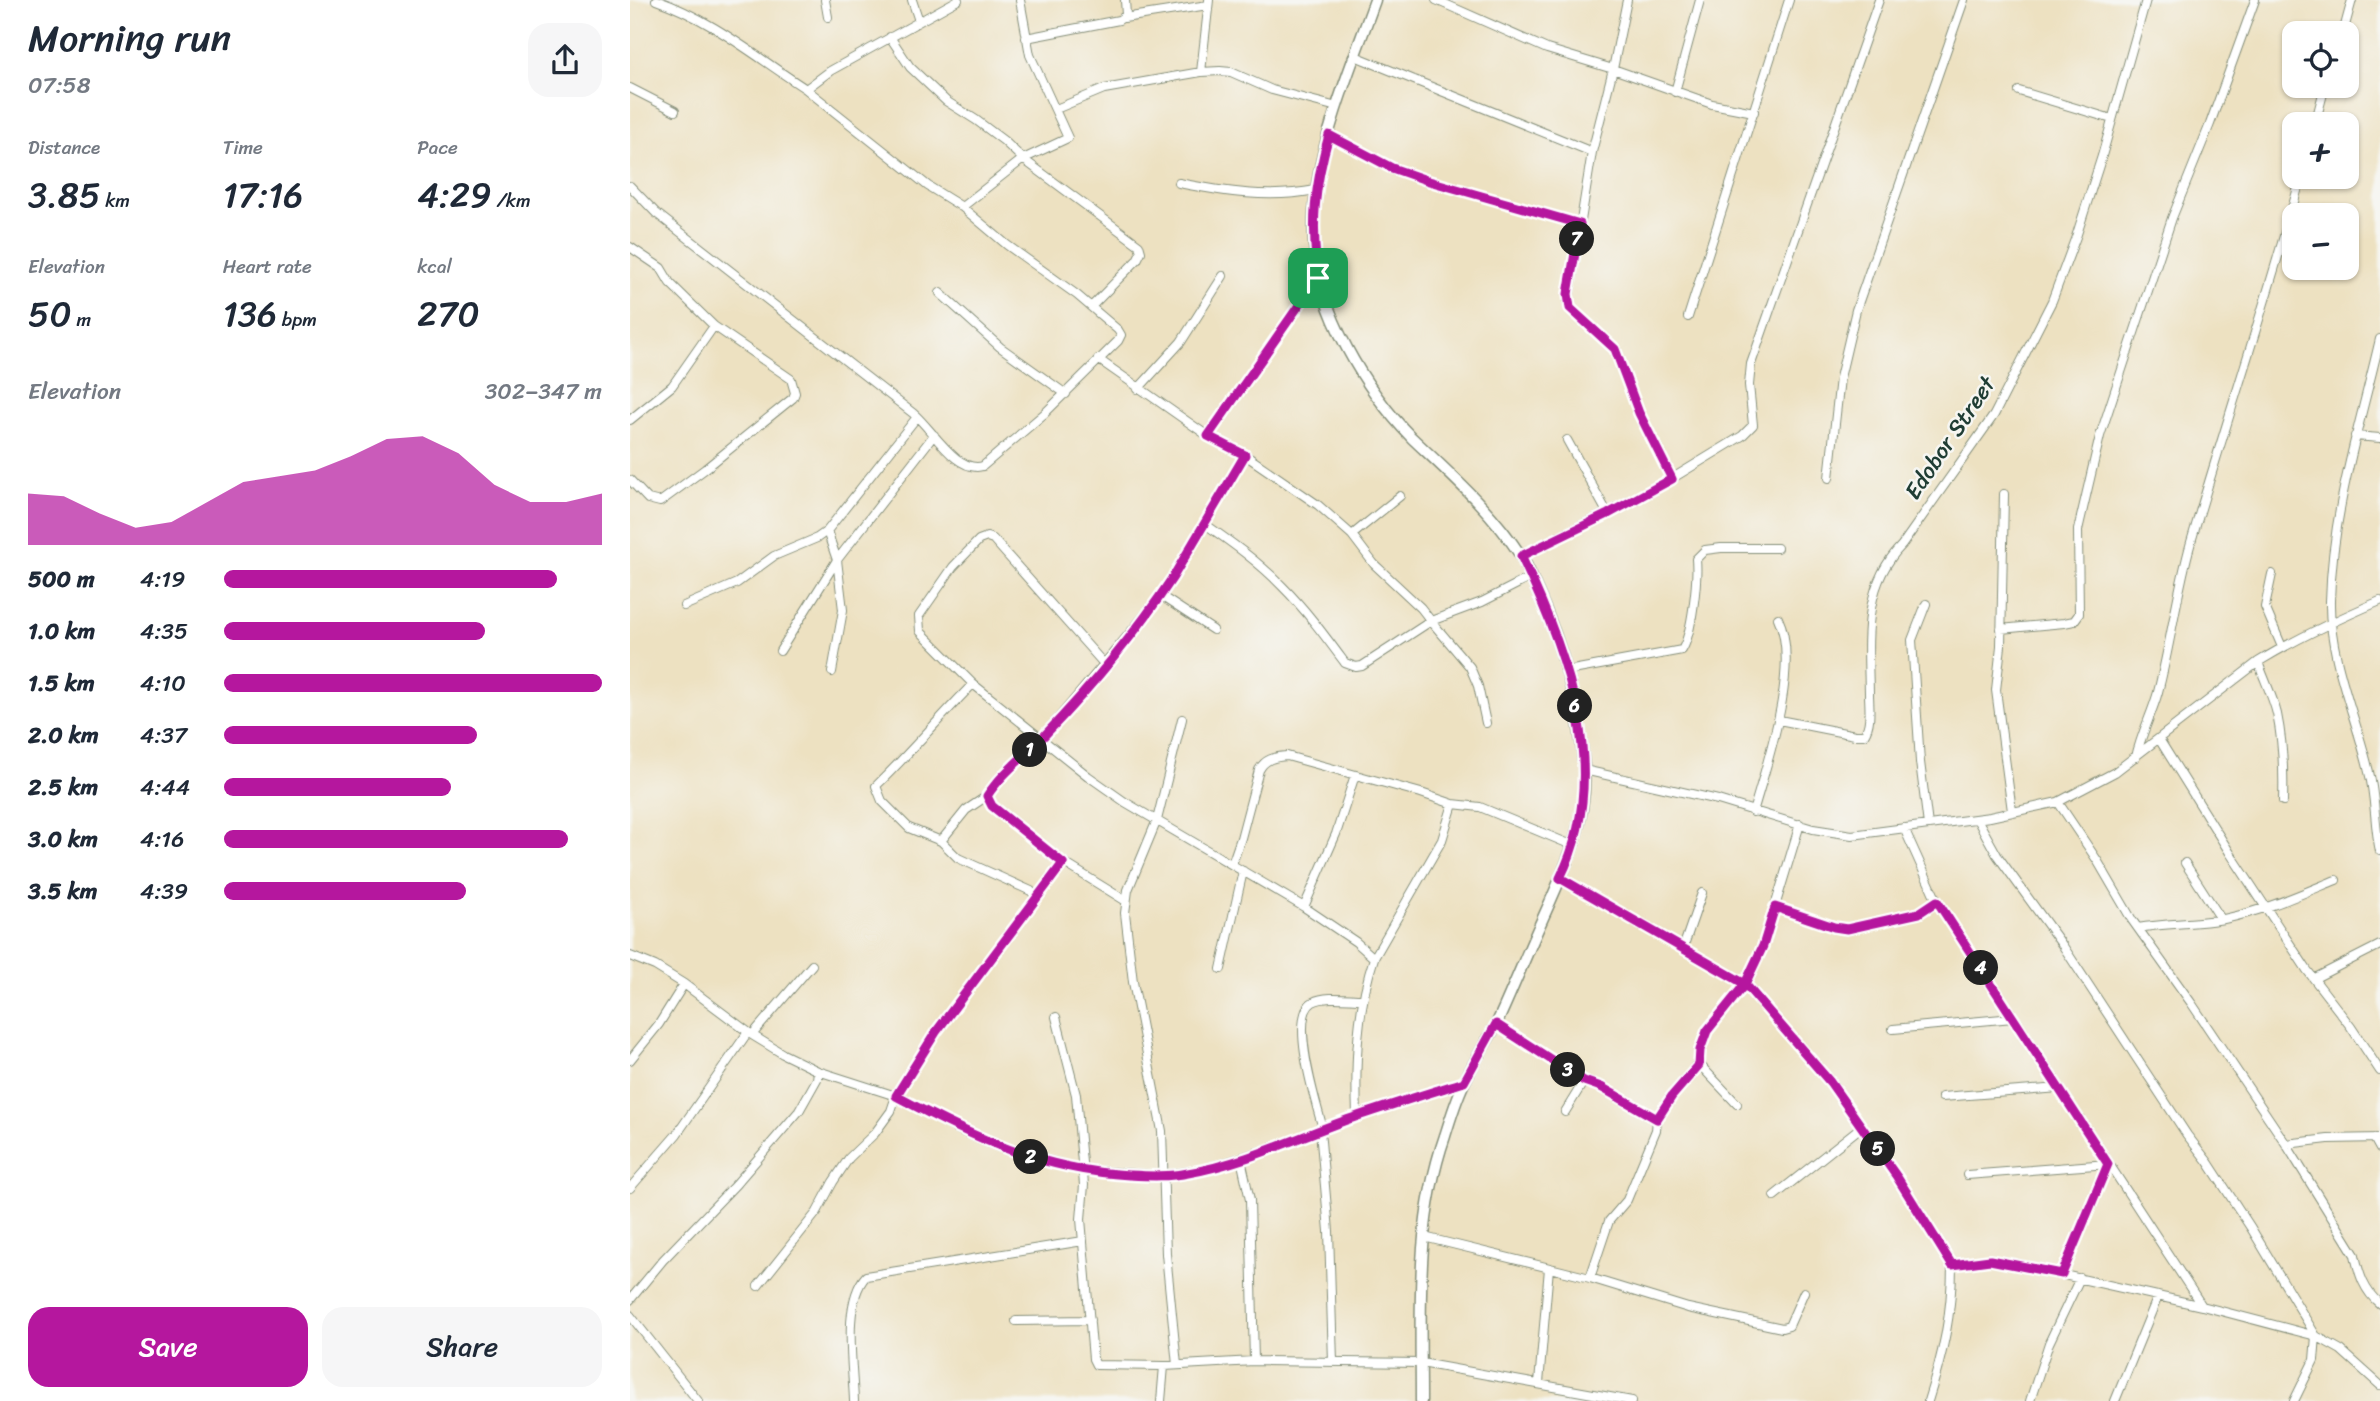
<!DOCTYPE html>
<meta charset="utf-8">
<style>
body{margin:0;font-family:Sriracha,sans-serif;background:#f6f6f7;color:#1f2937;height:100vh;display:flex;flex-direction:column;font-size:26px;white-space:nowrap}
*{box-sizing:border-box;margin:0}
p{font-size:23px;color:#747a83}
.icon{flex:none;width:38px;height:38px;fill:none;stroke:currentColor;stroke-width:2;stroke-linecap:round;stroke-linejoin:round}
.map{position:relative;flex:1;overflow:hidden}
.panel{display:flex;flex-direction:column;background:#fff;width:630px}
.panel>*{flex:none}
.buttons{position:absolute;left:1652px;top:21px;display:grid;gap:14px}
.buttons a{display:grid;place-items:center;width:77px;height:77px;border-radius:14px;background:#fff;box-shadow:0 2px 5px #0004;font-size:35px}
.pin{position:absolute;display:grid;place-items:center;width:60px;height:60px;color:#fff;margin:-30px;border-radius:14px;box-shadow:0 4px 10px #0006}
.km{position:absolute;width:35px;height:35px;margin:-18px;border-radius:50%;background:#222;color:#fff;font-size:19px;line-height:35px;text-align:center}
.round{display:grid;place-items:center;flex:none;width:74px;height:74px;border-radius:21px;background:#f6f6f7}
.summary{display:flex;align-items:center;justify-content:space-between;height:119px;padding:0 28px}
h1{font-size:38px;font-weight:600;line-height:52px}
.figures{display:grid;grid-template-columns:repeat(3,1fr);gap:10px;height:119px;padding:7px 28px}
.figures div{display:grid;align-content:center}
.figures b{font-size:35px;font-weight:600}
.figures small{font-size:19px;font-weight:400}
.figures p{font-size:19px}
.chart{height:196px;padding:14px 28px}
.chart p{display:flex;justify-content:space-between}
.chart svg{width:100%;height:126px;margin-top:7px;fill:#b5179e;opacity:.7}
.cta{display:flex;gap:14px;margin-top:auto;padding:14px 28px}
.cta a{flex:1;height:80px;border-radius:21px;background:#b5179e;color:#fff;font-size:28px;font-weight:600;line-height:80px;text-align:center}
.cta a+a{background:#f6f6f7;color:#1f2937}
ul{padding:0 28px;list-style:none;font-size:23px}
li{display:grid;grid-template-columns:112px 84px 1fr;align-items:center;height:52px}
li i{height:18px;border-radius:9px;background:#b5179e}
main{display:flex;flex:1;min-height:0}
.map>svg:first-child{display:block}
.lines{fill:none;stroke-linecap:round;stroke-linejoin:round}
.minor-casing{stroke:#868f7a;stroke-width:10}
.tertiary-casing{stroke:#868f7a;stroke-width:13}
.minor{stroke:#fff;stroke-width:8}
.tertiary{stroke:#fff;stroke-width:10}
.route-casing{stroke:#fff;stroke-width:14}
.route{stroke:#b5179e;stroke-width:9}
.labels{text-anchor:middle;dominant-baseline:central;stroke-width:5;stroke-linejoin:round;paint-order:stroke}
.street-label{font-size:23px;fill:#1f3d34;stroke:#f6f6f2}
</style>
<main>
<section class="panel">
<div class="summary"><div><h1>Morning run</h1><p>07:58</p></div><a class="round"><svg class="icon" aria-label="share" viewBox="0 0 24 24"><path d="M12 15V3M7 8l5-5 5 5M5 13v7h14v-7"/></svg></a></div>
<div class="figures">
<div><p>Distance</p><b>3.85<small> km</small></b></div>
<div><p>Time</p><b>17:16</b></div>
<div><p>Pace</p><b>4:29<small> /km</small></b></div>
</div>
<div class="figures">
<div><p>Elevation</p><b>50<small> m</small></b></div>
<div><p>Heart rate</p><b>136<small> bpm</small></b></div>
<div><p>kcal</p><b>270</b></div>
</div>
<div class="chart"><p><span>Elevation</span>302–347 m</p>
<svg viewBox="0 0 160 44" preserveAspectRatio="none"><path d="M0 44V26L10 27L20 33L30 38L40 36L50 29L60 22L70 20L80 18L90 13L100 7L110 6L120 12L130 23L140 29L150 29L160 26V44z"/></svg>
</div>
<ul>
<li><b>500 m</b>4:19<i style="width:88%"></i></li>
<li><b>1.0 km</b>4:35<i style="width:69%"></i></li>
<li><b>1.5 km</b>4:10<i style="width:100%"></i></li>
<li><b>2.0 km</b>4:37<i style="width:67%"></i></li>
<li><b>2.5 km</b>4:44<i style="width:60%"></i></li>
<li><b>3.0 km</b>4:16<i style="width:91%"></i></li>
<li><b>3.5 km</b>4:39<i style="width:64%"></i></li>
</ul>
<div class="cta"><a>Save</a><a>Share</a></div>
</section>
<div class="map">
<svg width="1750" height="1401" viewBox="0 0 1750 1401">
<rect width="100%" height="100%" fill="#f6f6f2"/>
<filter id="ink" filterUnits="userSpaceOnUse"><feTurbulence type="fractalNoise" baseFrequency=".0143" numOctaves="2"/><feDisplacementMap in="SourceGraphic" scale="14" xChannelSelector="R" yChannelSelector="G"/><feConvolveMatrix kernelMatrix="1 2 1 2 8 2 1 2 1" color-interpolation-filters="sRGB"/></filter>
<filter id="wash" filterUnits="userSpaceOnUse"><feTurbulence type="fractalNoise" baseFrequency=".00686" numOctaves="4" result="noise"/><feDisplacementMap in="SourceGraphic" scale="28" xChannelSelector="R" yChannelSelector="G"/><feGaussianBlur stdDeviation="1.57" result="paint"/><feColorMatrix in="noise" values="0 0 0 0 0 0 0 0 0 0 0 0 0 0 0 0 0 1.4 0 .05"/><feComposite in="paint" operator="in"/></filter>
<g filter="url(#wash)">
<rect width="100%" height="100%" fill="#ede1c1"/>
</g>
<g filter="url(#ink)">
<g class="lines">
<g class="minor-casing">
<path id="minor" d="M 26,0 C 83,20 126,57 176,89 L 200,71 L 328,0
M 195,0 L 198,17
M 282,0 L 289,21
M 806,0 L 917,49 L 983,69 L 1082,104 L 1124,112
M 997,0 L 983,69 L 962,152 L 938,302 L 940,308 L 985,349 L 1009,413 L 1042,479
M 494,18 L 578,5
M 1713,33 L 1722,0
M 260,37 L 280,67 L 316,101 L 346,120 L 374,141 L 393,159 L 509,245 L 511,252 L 507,260 L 461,307
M 396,38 L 489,20 L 496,15 L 495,0
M 725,56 L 962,152
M 571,72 L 579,0
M 0,88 L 45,111
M 1389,91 L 1482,119
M 1045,92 L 1070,0
M 426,109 L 474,89 L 571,72 L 590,71 L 601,72 L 642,90 L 707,107
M 1685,124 L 1695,86
M 699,135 L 762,168 L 799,181 L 950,224
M 549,183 C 595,192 639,199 686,190
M 0,186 L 26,213 C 112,280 198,347 284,414 C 302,429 327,474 353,466 L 415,413 L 488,341 L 491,335 L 488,330 L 447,295 L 377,245 L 332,207 L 298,186 L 176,89
M 332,207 L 393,159 L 438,138 L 400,55 L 390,0
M 0,247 L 31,268 L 40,283 L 84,326 L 161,379 L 165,393 L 163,398 L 75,469 L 30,502 L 18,499 L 0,480
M 310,293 L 370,347 L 436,394
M 1058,317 L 1159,0
M 1750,339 C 1730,425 1702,511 1700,601 C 1699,659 1726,716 1739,772 C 1746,798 1744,825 1750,851
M 468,359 L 578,436 L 615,455 L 688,505 L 722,535 L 744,564 L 791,608 L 801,621 L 852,602 L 901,577
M 508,389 L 551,342 L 593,276
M 0,420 L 42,386 L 84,326
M 578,436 L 688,278
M 1725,436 L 1750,438
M 937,440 L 978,514
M 1199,478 L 1210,378 L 1226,310 L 1334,0
M 1374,494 L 1371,646 L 1366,690 L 1382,811
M 575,524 C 602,543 629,562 652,586 C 676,610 695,636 715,663 L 726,667 L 732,666 L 801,621 L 840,667 L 848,686 L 856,723
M 197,531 L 207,560 L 213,610 L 202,672
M 722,535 L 770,496
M 891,556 L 1023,490 L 1112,436 L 1123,425 L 1119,385 L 1121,364 L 1249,0
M 1642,574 L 1635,607 L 1652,647
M 531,596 L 583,630
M 1296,604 L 1282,640 L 1290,762 L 1298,825
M 54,606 L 107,583 L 144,556 L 187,538 L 197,531 L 287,417
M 1371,629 L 1434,623 L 1444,621 L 1449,614 L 1448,530 L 1470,436 L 1542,218 L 1580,124 L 1625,0
M 150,651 L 207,560 L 304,435
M 1628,662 C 1634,679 1643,697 1647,714 C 1653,743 1654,772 1653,801
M 475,665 L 363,539 L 357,537 L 349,540 L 323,567 L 289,616 L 290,631 L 343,684 L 458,776 L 495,802 L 674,907 L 726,942 L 744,958
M 937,671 L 1052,650 C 1062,634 1068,579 1066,559 L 1075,550 L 1091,548 L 1147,548
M 343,684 C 310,717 280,753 246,786 L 252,801 L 279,828 L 311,841 L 328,858 L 401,891 L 407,898
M 1149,720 L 1225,735 L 1234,735 C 1242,723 1239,706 1239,693 C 1238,639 1232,586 1272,545 L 1364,415 L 1422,301 L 1447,234 L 1472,156 L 1516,0
M 1529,739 L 1600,853 L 1677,970 L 1721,1027 L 1750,1071
M 1506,757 C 1511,734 1522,714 1528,692 C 1541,642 1547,591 1561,542 C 1597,420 1637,299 1671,177
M 954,770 L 1088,800 L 1183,829 L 1222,835 L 1360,817 L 1428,802 L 1485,772 L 1628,662 C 1667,638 1708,619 1750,601
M 1428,802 L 1467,860 L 1502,920 L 1562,1004 L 1656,1144 L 1725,1255 C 1729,1274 1734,1291 1750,1304
M 1123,812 C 1137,763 1171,665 1148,618
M 1347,819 L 1367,855 L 1433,946 L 1557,1135 L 1578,1162 L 1621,1228 L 1686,1336 L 1684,1360 L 1664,1401
M 1274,828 L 1307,901 L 1572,1306 L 1686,1336 L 1711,1350 L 1750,1385
M 311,841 L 336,810 L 357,796
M 1555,863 L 1591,919
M 602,864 L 611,838 L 629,770 C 635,759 644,757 657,756 L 791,793 L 823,804 L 850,807 L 944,846
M 930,878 L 1115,984 L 1200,1082 L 1267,1177 L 1322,1265 L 1360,1260 L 1389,1265 L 1572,1306
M 496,901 L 423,856 L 363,806 L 357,796 L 370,778 L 412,738 L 531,596 L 615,455
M 674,907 L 706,834 L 725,775
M 1145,907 L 1204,927 L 1217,930 L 1289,913 L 1307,901
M 1508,928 C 1536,923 1565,924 1594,919 C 1633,911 1669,895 1706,880
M 1053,948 L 1072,893
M 0,956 L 25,966 L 54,984 L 122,1035 L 153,1054 L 188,1071 L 266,1096 L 334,1132 L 367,1146 L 451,1170 L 533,1176 L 576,1169 L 651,1145 L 727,1116 L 834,1082
M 591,969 L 613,871
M 1685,978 L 1750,945
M 426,1017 L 446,1095 L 454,1185 L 451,1219 L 463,1359 L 466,1365 L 534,1366 L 624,1361 L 791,1363 L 1002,1401
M 866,1024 L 954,1081 L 971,1087 L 1027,1119 L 1042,1095 L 1069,1064 L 1070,1050 L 1077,1031 L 1115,984 L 1133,946 L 1170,824
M 1263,1029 L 1383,1018
M 122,1035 L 182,965
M 0,1060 L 29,1024 L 54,984
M 1069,1064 L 1107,1104
M 1312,1097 L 1430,1088
M 935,1112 L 954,1081
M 727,1116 C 725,1062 727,1009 744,958 L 812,840 L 823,804
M 693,1129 C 687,1106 658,1016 683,1002 C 696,995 718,999 732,999
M 690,1130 L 699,1231 L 703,1362
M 1744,1138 L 1750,1149
M 1656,1144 L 1698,1139 L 1750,1138
M 611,1159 L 620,1200 L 624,1361
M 1337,1175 L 1478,1164 L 1432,1274
M 0,1188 L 47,1134 L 118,1032
M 1144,1196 L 1231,1127
M 794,1237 L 960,1278 L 1058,1308 L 1152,1328 L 1159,1326 L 1174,1292
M 960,1278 L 979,1221 L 997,1200 L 1026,1130 L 1027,1119
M 128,1286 L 187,1212 L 203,1182 L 219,1158 L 245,1133 L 261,1111 L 266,1096 L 306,1032 L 433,863
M 0,1300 L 33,1260 L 106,1184 L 169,1111 L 187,1079 L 188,1071
M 0,1315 L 68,1401
M 386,1321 L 460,1320
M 547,1365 L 536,1254 L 532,1131 L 503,982 L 495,913 L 498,890 L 527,820 L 552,719
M 909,1383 L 919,1268
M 224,1401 C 223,1367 212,1302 236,1276 L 453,1241
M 531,1401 L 534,1366
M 1298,1401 C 1313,1354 1322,1315 1322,1265
M 1400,1401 L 1419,1343 L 1450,1278
M 1485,1401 L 1528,1296"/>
</g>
<g class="tertiary-casing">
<path id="tertiary" d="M 745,0 C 718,76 679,162 684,243 C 688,311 735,390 782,438 C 821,475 861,510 891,556 C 898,566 902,579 907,590 C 932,645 949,706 954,767 C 958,822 934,871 912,920 C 896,955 882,991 866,1025 C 856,1043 845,1060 836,1079 C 827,1096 821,1117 815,1136 C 785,1222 791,1312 791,1401"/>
</g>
<use href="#minor" class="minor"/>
<use href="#tertiary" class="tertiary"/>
</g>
</g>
<g class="lines" filter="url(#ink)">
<g class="route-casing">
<path id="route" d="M 688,278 L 578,436 L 615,455 L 543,577 C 506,633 460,688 413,737 C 394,757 372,773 357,796 L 362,806 L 433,863 L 306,1032 L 266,1096 C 343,1137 410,1170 499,1175 C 519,1176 538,1177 558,1173 C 617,1163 672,1135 728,1116 C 763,1104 799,1093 834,1082 L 866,1024 L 954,1081 L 971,1087 L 1027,1119 L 1042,1096 L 1069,1065 L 1070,1050 L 1077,1031 L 1115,984 L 1133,946 L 1145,907 L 1204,927 L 1217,929 L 1289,913 L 1307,901 L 1478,1164 L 1432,1274 L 1360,1260 L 1322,1265 L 1267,1177 L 1200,1082 L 1115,984 L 930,878 C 982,775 938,654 891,556 L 978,514 L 1042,479 L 1009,413 L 985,349 L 940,308 L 938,294 L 950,224 L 799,181 L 762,168 L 699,135 C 684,188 681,223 688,278"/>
</g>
<use href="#route" class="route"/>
</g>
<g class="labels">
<g class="street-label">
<text transform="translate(1320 438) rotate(-56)">Edobor Street</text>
</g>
</g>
</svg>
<div class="buttons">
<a><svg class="icon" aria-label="locate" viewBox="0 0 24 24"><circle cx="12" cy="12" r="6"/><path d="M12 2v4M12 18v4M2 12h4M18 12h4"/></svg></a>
<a>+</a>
<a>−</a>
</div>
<div class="pin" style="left:688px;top:278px;background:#1e9e55"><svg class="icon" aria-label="arrive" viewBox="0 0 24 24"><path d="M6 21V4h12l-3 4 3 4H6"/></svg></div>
<b class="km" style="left:400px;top:750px">1</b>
<b class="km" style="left:401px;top:1157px">2</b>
<b class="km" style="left:938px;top:1070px">3</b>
<b class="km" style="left:1351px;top:968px">4</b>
<b class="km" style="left:1248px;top:1149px">5</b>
<b class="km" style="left:945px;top:706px">6</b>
<b class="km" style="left:947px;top:239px">7</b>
</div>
</main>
